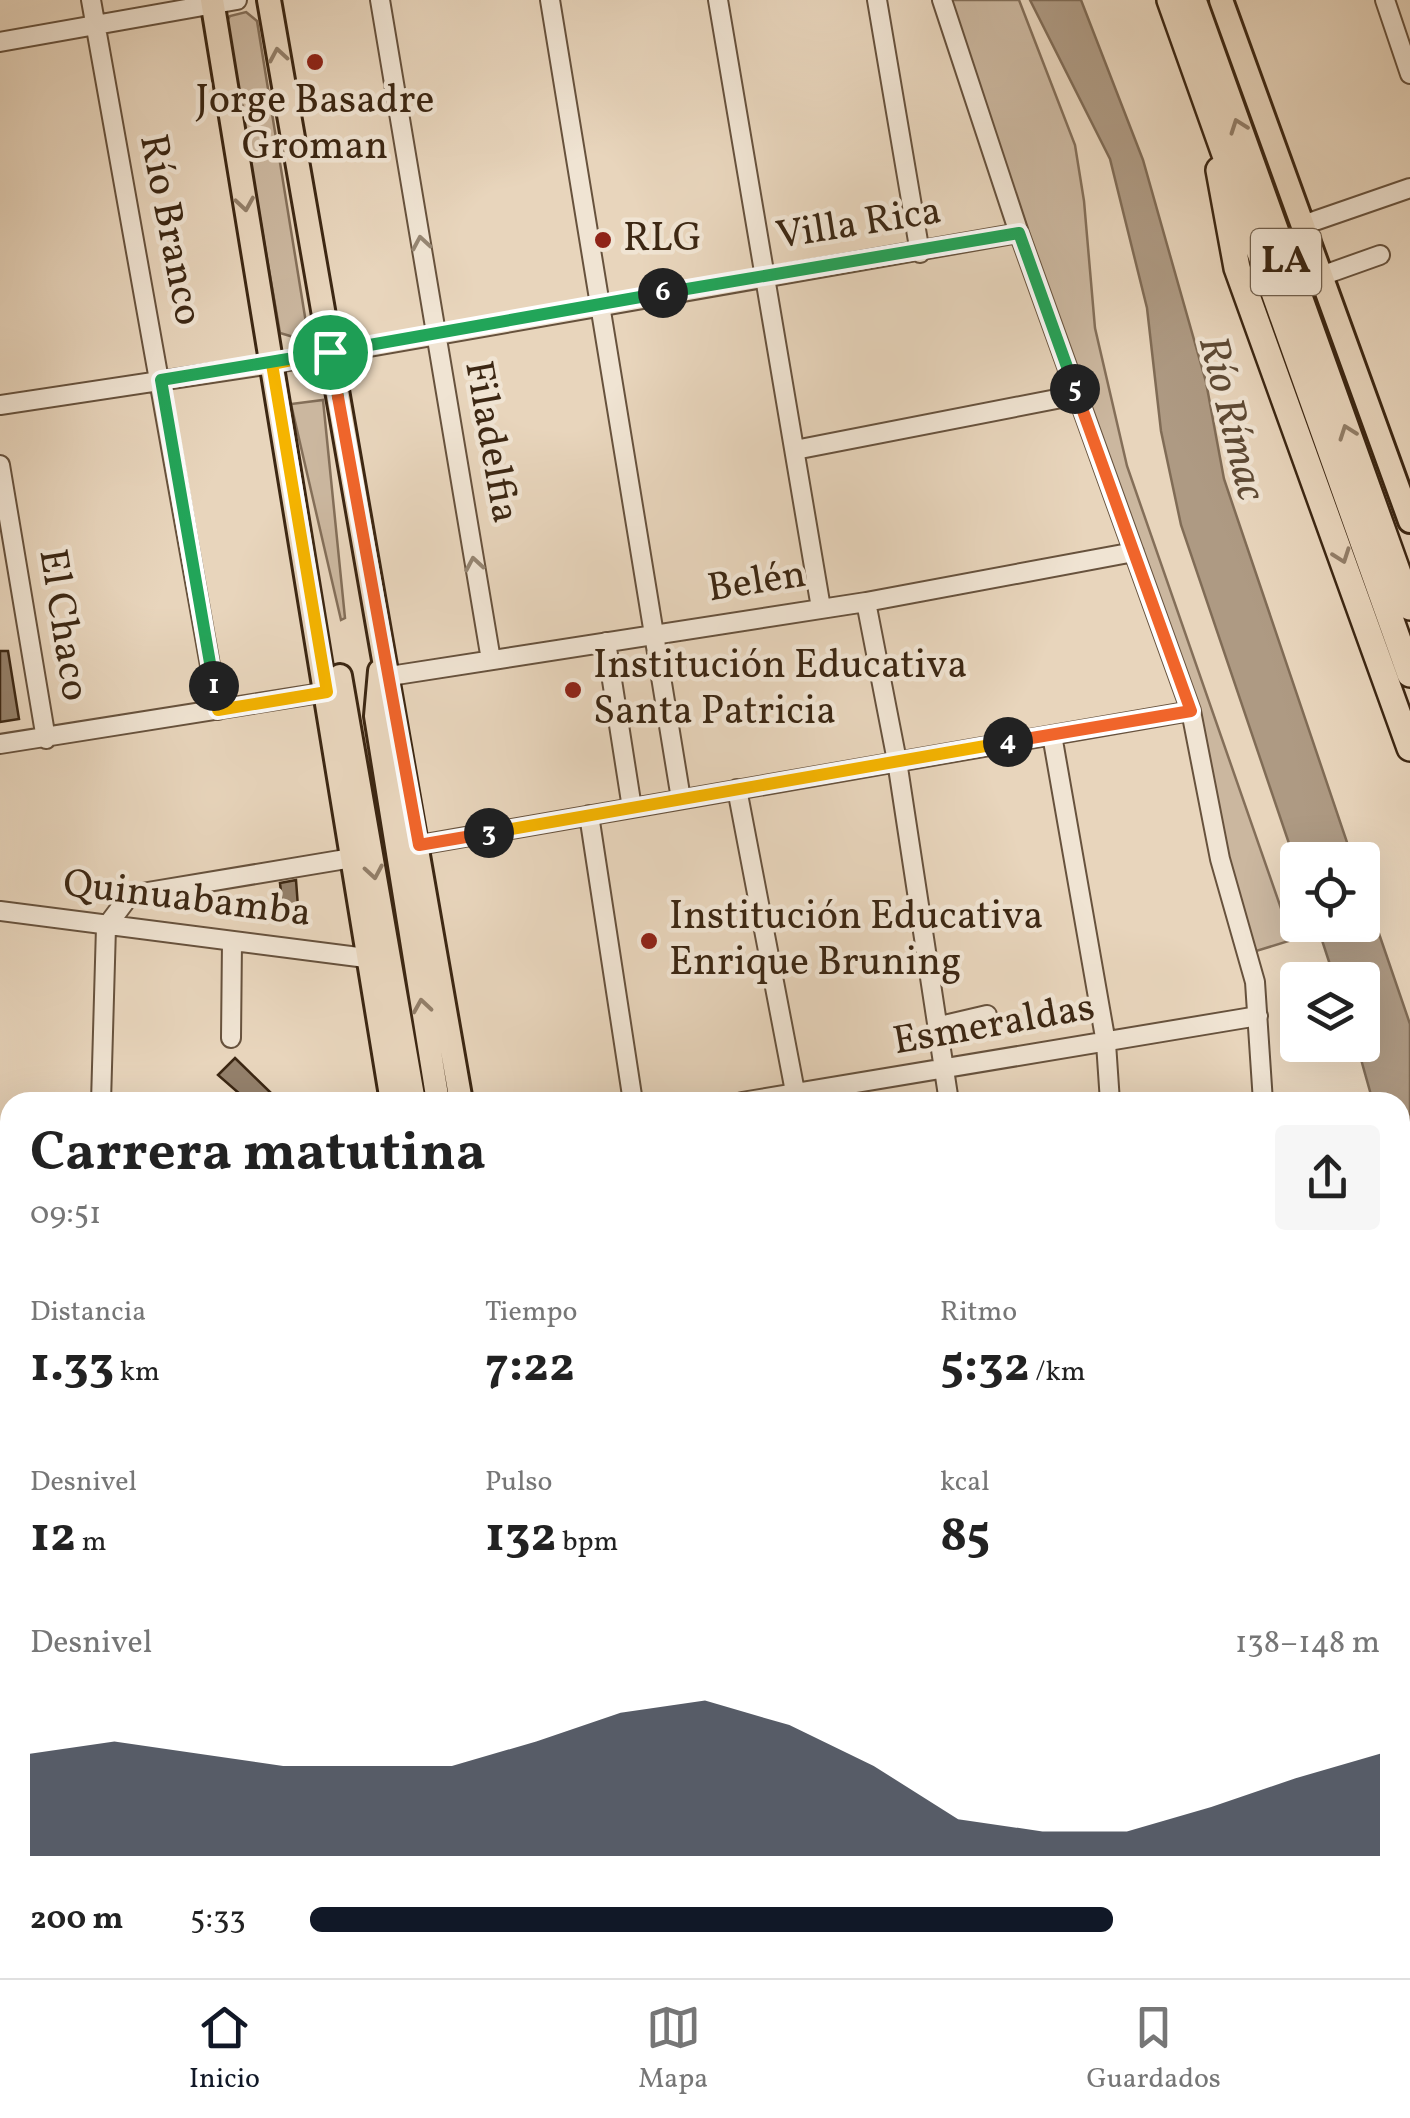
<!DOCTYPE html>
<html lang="es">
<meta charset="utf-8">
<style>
body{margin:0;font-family:Vollkorn,serif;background:#f6f6f6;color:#222;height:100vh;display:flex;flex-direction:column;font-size:38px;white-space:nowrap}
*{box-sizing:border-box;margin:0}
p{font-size:32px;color:#767676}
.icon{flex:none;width:55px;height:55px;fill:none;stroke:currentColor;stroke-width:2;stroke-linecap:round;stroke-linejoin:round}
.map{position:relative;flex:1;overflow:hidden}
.side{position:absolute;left:0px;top:1092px;width:1410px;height:888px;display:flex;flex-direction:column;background:#fff;border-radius:30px 30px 0 0;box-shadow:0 10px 40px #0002}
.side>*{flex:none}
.fabs{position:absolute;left:1280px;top:842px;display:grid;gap:20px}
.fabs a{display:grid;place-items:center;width:100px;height:100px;border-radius:10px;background:#fff;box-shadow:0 10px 40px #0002;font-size:50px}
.pin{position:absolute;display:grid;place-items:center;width:85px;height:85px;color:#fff;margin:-42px;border:5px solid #fff;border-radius:50%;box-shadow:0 2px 10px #0007}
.km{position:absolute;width:50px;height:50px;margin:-25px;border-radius:50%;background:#222;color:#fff;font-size:28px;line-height:50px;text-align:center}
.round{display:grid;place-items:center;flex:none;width:105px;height:105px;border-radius:10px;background:#f6f6f6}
.headline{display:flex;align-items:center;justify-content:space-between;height:170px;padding:0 30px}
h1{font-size:55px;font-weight:700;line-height:75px}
.metrics{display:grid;grid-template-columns:repeat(3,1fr);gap:15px;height:170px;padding:10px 30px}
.metrics div{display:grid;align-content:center}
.metrics b{font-size:50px;font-weight:700}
.metrics small{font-size:28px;font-weight:400}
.metrics p{font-size:28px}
.chart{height:280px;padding:20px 30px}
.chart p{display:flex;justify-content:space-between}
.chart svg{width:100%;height:180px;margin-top:10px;fill:#111827;opacity:.7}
ul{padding:0 30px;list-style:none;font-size:32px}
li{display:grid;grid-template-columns:160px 120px 1fr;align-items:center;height:75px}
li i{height:25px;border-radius:12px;background:#111827}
.dock{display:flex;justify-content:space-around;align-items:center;height:140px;border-top:2px solid #e0e0e0;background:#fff;font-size:28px;color:#767676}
.dock a{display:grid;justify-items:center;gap:5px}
.dock .active{color:#111827}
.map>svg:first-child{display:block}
.green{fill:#cbb79f;stroke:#846f59;stroke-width:2.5}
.water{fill:#ae9a83;stroke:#806c56;stroke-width:2.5}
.building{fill:#95816b;stroke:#3c2713;stroke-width:2.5}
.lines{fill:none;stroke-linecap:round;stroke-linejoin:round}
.minor-casing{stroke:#67523d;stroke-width:22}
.major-casing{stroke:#3c2713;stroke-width:28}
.highway-casing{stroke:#3c2713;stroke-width:30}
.minor{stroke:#f0e4d3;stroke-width:18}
.major{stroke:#e8d5bc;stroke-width:22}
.highway{stroke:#e8d5bc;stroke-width:25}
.oneway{stroke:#927e68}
.oneway2{stroke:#968673}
.split-1-casing{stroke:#fff;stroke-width:20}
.split-2-casing{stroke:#fff;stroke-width:20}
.split-3-casing{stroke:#fff;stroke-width:20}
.split-4-casing{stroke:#fff;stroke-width:20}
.split-5-casing{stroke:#fff;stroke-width:20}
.split-6-casing{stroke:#fff;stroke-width:20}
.split-7-casing{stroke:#fff;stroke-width:20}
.split-1{stroke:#f5b400;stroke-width:12}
.split-2{stroke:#22a559;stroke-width:12}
.split-3{stroke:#f0652b;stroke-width:12}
.split-4{stroke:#f5b400;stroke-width:12}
.split-5{stroke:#f0652b;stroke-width:12}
.split-6{stroke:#22a559;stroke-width:12}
.split-7{stroke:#22a559;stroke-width:12}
.poi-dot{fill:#8f2418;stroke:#f0e4d3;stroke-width:4}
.labels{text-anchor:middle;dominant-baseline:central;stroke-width:9;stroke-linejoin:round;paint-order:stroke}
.shield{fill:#f0e4d3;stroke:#72604d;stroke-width:2.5}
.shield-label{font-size:38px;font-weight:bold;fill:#3c2713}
.poi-label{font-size:40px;fill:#3c2713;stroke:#f0e4d3;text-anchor:start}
.street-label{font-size:40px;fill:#3c2713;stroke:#f0e4d3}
.water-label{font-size:42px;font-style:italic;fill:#5e4a35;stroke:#f0e4d3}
</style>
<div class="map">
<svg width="1410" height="1978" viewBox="0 0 1410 1978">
<rect width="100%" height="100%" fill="#e8d5bc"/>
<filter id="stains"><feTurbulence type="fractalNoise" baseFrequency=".002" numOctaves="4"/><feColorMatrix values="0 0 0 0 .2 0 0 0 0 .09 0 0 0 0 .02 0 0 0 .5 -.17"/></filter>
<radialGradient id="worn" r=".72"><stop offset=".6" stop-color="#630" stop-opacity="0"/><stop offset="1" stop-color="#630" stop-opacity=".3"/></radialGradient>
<path class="green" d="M 948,0 L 1019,0 L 1075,145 L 1084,201 L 1095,328 L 1127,466 L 1292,940 L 1253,952 L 1221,842 L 1203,733 Z
M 246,12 L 257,21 L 307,329 L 297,338 L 280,333 L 226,23 L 230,16 Z
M 323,400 L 345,618 L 341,620 L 291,404 Z
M 657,1970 L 752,1970 L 774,1978 L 698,1978 Z"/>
<path class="water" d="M 1030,0 L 1081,0 L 1143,160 L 1206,382 L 1224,479 L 1353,860 L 1298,860 L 1297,867 L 1181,525 L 1161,431 L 1147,308 L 1110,159 Z
M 1363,887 L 1410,1024 L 1410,1227 L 1400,1200 L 1400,1102 L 1373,1102 L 1357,1045 L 1362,1045 L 1362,980 L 1335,980 L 1317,925 L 1362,925 Z"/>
<path class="building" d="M 0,651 L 8,651 L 19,719 L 0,722 Z
M 296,880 L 298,907 L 283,911 L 280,883 Z
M 235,1058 L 271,1093 L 265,1102 L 249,1102 L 218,1075 Z"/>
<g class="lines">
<g class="minor-casing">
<path id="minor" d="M 91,0 L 218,710
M 380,0 L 491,660
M 550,0 L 681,799
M 718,0 L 821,608
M 877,0 L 920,253
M 942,0 L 1019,233 L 1191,711 L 1220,859 L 1255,982 L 1263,1102
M 1385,0 L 1410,74
M 0,42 L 237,0
M 1303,225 L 1410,188
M 1321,276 L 1380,255
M 0,405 L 272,364 L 1019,233
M 795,450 L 1077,395
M 0,465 L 46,739
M 866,602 L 897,761 L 949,1102
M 606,642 L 632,808
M 390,676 L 866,602 L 1134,552
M 1052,735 L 1106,1043 L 1110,1102
M 0,744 L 327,692
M 737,789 L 797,1102
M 589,815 L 633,1102
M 419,845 L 1191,711
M 0,911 L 366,958
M 940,1026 L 987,1015
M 231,1038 L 232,942
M 101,1102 L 106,927 L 130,895 L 352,858
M 742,1102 L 1258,1016
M 1400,1369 L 1410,1386
M 0,1417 L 10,1413
M 1400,1486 L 1410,1486
M 0,1747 L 10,1936
M 1400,1808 L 1410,1808
M 12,1970 L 13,1978
M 169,1970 L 169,1978
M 334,1970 L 334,1978
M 632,1970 L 670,1978
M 789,1970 L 789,1978
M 813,1970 L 853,1978
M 1119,1970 L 1119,1978
M 1289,1970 L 1290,1978
M 952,1978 L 952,1970"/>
</g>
<g class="major-casing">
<path id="major" d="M 212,0 L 392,1102
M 269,0 L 461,1102
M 1221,0 L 1410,521
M 380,671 L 376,716 L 438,1102
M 340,676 L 414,1102
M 0,1209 L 10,1211
M 0,1232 L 10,1234
M 1400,1310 L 1410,1302
M 1400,1349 L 1410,1341
M 463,1970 L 463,1978
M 511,1978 L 511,1970"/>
</g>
<g class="highway-casing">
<path id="highway" d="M 1170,0 L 1410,674
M 1193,0 L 1410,607
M 1219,170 L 1237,268 L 1410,748"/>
</g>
<use href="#minor" class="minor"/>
<use href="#major" class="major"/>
<use href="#highway" class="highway"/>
</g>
<defs><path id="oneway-chevron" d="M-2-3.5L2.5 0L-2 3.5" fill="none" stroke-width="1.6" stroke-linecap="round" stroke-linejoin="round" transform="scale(2.5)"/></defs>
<g class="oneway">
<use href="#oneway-chevron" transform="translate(278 55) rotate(-100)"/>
<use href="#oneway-chevron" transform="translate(1238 126) rotate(-110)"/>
<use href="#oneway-chevron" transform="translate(245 204) rotate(81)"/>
<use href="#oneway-chevron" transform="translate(1347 432) rotate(-110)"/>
<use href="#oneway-chevron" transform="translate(1342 556) rotate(70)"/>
<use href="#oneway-chevron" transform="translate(374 872) rotate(80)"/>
<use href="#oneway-chevron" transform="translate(422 1006) rotate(-99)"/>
</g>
<g class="oneway2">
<use href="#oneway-chevron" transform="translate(421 243) rotate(-100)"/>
<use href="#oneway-chevron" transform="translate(474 564) rotate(-100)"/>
</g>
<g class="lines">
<g class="split-1-casing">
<path id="split-1" d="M 214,686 L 218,710 L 327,692 L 272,364 L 330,352"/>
</g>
<g class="split-2-casing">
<path id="split-2" d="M 214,686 L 161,380 L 330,352 L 338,397"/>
</g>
<g class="split-3-casing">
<path id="split-3" d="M 338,397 L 419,845 L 489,833"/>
</g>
<g class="split-4-casing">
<path id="split-4" d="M 489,833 L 1008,742"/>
</g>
<g class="split-5-casing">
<path id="split-5" d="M 1008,742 L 1191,711 L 1075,389"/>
</g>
<g class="split-6-casing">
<path id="split-6" d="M 663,293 L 1019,233 L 1075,389"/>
</g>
<g class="split-7-casing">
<path id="split-7" d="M 330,352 L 663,293"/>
</g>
<use href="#split-1" class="split-1"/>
<use href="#split-2" class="split-2"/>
<use href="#split-3" class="split-3"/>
<use href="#split-4" class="split-4"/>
<use href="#split-5" class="split-5"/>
<use href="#split-6" class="split-6"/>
<use href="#split-7" class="split-7"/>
</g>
<g class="poi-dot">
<circle cx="315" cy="62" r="10"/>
<circle cx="603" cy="240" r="10"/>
<circle cx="573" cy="690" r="10"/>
<circle cx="649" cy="941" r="10"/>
</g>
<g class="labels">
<rect class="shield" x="1251" y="229" width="70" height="66" rx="8"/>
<g class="shield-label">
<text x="1286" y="262">LA</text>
</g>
<g class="poi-label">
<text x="315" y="102" text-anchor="middle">Jorge Basadre<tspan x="315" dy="46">Groman</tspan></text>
<text x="623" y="240">RLG</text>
<text x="593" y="667">Institución Educativa<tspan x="593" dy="46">Santa Patricia</tspan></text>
<text x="669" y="918">Institución Educativa<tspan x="669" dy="46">Enrique Bruning</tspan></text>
</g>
<g class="street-label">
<text transform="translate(859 225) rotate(-9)">Villa Rica</text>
<text transform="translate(169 230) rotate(79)">Río Branco</text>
<text transform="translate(490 442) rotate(80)">Filadelfia</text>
<text transform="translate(757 583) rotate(-9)">Belén</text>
<text transform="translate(62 625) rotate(81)">El Chaco</text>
<text transform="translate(187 900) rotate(7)">Quinuabamba</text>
<text transform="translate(994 1026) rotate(-10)">Esmeraldas</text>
</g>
<g class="water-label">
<text transform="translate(1230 419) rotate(76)">Río Rímac</text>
</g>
</g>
<rect width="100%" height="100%" filter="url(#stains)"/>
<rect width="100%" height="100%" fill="url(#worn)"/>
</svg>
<div class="fabs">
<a><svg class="icon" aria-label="locate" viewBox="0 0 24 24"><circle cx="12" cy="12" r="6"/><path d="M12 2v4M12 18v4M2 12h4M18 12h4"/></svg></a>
<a><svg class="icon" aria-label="layers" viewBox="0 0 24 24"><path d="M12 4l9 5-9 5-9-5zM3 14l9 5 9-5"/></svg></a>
</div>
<div class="pin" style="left:330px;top:352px;background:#1e9e55"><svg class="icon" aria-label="arrive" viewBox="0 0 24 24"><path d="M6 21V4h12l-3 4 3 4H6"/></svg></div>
<b class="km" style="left:214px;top:686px">1</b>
<b class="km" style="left:489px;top:833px">3</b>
<b class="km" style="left:1008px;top:742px">4</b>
<b class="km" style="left:1075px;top:389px">5</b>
<b class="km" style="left:663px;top:293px">6</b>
<section class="side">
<div class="headline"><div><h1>Carrera matutina</h1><p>09:51</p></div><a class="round"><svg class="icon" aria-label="share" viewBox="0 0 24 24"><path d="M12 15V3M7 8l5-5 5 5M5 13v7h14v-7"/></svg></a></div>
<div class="metrics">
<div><p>Distancia</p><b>1.33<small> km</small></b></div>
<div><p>Tiempo</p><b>7:22</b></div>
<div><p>Ritmo</p><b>5:32<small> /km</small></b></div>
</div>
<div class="metrics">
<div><p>Desnivel</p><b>12<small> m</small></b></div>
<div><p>Pulso</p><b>132<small> bpm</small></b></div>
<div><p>kcal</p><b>85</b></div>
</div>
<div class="chart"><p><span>Desnivel</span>138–148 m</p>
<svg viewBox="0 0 160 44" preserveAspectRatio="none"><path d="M0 44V19L10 16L20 19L30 22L40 22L50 22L60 16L70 9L80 6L90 12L100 22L110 35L120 38L130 38L140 32L150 25L160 19V44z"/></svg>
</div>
<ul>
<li><b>200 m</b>5:33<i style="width:75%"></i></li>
</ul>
</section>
</div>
<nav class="dock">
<a class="active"><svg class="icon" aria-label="home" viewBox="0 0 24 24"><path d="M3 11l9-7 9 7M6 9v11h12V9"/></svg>Inicio</a>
<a><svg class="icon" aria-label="map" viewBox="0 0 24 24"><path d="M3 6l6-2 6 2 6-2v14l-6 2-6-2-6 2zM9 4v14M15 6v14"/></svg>Mapa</a>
<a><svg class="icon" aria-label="saved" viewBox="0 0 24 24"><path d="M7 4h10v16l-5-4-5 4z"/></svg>Guardados</a>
</nav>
